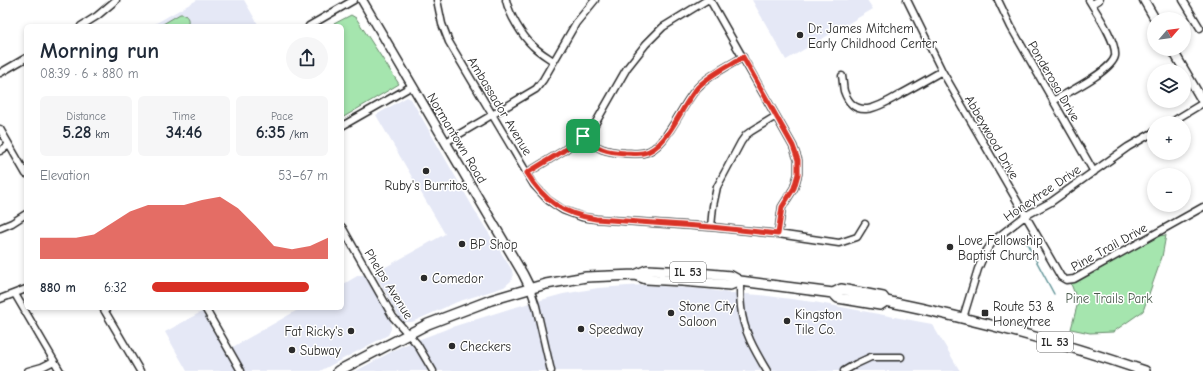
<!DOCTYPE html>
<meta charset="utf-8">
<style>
body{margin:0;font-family:"Comic Neue",sans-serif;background:#f6f6f7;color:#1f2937;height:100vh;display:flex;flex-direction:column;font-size:15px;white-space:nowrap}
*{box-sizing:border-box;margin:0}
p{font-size:13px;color:#747a83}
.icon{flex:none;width:22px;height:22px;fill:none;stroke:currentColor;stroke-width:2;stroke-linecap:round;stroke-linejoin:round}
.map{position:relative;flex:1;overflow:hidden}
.drawer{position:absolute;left:24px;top:24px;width:320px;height:286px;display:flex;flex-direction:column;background:#fff;border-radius:6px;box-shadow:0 2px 6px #0003}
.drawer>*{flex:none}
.needle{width:26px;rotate:62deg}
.fabs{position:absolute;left:1147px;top:12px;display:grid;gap:8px}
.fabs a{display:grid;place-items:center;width:44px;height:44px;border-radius:50%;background:#fff;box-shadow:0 2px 6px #0003;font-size:20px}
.pin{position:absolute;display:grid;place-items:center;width:34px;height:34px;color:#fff;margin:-17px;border-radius:8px;box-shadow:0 2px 6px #0006}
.round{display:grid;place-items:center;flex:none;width:42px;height:42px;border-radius:21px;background:#f6f6f7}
.head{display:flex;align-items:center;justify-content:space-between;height:68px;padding:0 16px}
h1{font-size:22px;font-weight:700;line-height:30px}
.figures{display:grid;grid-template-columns:repeat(3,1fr);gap:6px;height:68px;padding:4px 16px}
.figures div{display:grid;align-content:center;border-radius:6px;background:#f6f6f7;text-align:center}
.figures b{font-size:17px;font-weight:700}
.figures small{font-size:11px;font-weight:400}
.figures p{font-size:11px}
.chart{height:112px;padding:8px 16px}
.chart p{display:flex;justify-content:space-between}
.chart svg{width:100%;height:72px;margin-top:4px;fill:#d93025;opacity:.7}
ul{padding:0 16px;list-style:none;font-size:13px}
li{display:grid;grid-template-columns:64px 48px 1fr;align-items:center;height:30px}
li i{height:10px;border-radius:5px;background:#d93025}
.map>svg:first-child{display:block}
.built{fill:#e5e8f6}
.green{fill:#a5e5ae;stroke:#68886c}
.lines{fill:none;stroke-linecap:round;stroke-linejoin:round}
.stream{stroke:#65969a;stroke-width:1.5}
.street-casing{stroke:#2b2b2b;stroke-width:9}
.secondary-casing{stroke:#2b2b2b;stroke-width:11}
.primary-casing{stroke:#2b2b2b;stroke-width:12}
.street{stroke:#fff;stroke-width:6}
.secondary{stroke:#fff;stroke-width:8}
.primary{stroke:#fff;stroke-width:9}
.route-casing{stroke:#fff;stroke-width:8}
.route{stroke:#d93025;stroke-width:5}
.poi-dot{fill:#2b2b2b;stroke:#fff;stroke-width:1.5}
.labels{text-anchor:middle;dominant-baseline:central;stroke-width:3;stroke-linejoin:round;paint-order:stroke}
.shield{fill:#fff;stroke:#6b6b6b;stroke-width:1}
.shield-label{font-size:12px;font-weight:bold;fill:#2b2b2b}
.poi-label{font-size:13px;fill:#2b2b2b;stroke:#fff;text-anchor:start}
.street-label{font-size:13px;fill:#2b2b2b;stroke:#fff}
.park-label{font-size:13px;fill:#4a5a4c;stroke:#fff}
</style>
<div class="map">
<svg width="1203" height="371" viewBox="0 0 1203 371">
<rect width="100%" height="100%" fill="#fff"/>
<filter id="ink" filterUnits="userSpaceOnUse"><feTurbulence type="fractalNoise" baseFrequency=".025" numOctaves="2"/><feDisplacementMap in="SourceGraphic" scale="8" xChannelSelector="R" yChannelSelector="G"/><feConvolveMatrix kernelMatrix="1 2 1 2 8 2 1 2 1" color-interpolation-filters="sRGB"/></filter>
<g filter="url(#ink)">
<path class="built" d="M 197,0 L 244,0 L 259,26 L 151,26 Z
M 752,0 L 867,0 L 873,9 L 786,60 Z
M 407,97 L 411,99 L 478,216 L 512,270 L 513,277 L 511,281 L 504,287 L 457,302 L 412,322 L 405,322 L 400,319 L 375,273 L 445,234 L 376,115 Z
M 359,275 L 363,275 L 366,277 L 391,321 L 391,329 L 388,335 L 320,371 L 244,371 L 231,348 L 301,308 L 342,308 L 342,285 Z
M 643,285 L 703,289 L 730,293 L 760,295 L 814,302 L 932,324 L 960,371 L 356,371 L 402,346 L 452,327 L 512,308 L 563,294 L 598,288 Z
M 203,311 L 237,371 L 187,371 L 165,332 Z"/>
<path class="green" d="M 180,14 L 183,14 C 189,17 189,21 187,26 L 164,26 L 163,24 Z
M 351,15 L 356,18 L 399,84 L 342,118 L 342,26 L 330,26 Z
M 1166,235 L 1162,257 L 1143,311 L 1113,332 L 1090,333 L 1071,329 L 1078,302 L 1071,284 L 1158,236 Z"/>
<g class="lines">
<path class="stream" d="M 1023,236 L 1054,294"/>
<g class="street-casing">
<path id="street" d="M 437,0 L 442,24 L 449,42 L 534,185 L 548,200 L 563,210 L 582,217 L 596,219 L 711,227 L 778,234 L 839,243 L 857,237 L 865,224
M 506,0 C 509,14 522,36 533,46 C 539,52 546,56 553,61
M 710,0 L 776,116 L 793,146 L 798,160 L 798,174 L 794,188 L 782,207 L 778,234
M 907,0 L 942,71 L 1061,277 L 1066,280 L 1074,279 L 1203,207
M 998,0 L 1011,27 L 1094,172
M 1183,0 L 1200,28
M 1092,4 L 1099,0
M 81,26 L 97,16 L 116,0
M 309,26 L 354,0
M 0,73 L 26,58
M 842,76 C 843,81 843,87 844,91 C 855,123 882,105 901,94 C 914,87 928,79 942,71
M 1053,101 C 1067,93 1112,71 1115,56 C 1117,42 1097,13 1089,0
M 1170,123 L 1203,103
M 342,126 L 412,86
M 0,129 L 26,174
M 583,136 C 597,149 606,152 625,153 C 630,153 637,154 643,153 C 668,149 681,103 699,86 C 711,74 728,66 743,57
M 446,142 L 536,89 L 543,80 L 576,23 L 595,0
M 0,151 L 9,145
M 527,173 L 563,151 L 583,136 L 595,124 L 627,68 L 646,44 L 663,27 L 707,0
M 342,227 L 393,317 L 417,344 L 433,371
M 711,227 L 713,206 L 717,187 L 741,142 L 746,135 L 750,132 L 776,116
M 0,228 L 12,223 L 26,214
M 740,281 C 740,290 740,298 741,307 C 743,331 755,351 767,371
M 530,288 L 536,306 L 551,371
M 15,294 L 60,371
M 0,299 L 26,289
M 103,308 L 140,371
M 205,308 L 241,371
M 963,318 L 978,269 L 985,253 L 994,240 L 1025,216 L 1051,202 L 1128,147 L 1154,132
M 28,371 L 42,367 L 54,361
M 844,371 L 856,364 L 871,357 L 901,357"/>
</g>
<g class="secondary-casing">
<path id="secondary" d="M 362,0 L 523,274 L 530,288
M 1144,0 L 1155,19
M 1172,49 L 1203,102"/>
</g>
<g class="primary-casing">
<path id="primary" d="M 635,275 L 646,279 L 682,281 L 730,285 L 740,281 L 833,293 L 838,298 L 880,305 L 886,301
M 833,293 L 841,289 L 883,297 L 886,301 C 974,319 1060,342 1145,371
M 338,371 L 428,324 L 491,300 L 546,284 L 586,277 L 635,275 L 647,270 L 687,272 L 731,276 L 740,281"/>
</g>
<use href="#street" class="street"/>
<use href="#secondary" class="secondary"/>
<use href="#primary" class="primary"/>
</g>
</g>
<g class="lines" filter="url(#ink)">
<g class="route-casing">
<path id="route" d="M 743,57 L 793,146 L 798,160 L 798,174 L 794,188 L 782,207 L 778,234 L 711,227 L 596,219 C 563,214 544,201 527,173 L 563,151 L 583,136 C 597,149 606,152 625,153 C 630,153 637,154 643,153 C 668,149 682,103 699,86 C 711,74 728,66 743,57 Z"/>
</g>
<use href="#route" class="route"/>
</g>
<g class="poi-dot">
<circle cx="800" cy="35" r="4"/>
<circle cx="426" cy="171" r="4"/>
<circle cx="462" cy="244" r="4"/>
<circle cx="950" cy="247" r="4"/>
<circle cx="424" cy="278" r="4"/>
<circle cx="671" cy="313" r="4"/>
<rect x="981" y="309" width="8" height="8" rx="2"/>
<circle cx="787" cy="321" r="4"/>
<circle cx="581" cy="329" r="4"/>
<circle cx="351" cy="331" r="4"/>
<circle cx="452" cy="346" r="4"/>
<circle cx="292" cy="350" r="4"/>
</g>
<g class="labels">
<g class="shield">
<rect x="670" y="262" width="36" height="20" rx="3"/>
<rect x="1037" y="332" width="36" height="20" rx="3"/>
</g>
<g class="shield-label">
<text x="688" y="272">IL 53</text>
<text x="1055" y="342">IL 53</text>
</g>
<g class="poi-label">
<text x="808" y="28">Dr. James Mitchem<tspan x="808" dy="15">Early Childhood Center</tspan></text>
<text x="426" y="185" text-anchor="middle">Ruby's Burritos</text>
<text x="958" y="240">Love Fellowship<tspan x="958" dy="15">Baptist Church</tspan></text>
<text x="470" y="244">BP Shop</text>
<text x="432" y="278">Comedor</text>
<text x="679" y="306">Stone City<tspan x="679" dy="15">Saloon</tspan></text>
<text x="993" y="306">Route 53 &amp;<tspan x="993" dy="15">Honeytree</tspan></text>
<text x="795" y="314">Kingston<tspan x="795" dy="15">Tile Co.</tspan></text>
<text x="589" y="329">Speedway</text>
<text x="343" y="331" text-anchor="end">Fat Ricky's</text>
<text x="460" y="346">Checkers</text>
<text x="300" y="350">Subway</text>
</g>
<g class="street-label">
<text transform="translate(1054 81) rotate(60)">Ponderosa Drive</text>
<text transform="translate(500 106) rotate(59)">Ambassador Avenue</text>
<text transform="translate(992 137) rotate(60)">Abbeywood Drive</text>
<text transform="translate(457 138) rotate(59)">Normantown Road</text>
<text transform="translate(1042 193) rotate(-34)">Honeytree Drive</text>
<text transform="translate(1109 247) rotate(-29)">Pine Trail Drive</text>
<text transform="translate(389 284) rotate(58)">Phelps Avenue</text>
</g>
<g class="park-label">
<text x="1109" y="298">Pine Trails Park</text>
</g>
</g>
</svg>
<div class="fabs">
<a><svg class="needle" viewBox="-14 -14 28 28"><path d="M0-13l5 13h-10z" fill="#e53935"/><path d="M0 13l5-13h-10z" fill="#747a83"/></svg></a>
<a><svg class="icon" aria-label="layers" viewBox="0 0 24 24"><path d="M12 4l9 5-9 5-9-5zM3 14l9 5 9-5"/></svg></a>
<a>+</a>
<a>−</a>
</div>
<div class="pin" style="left:583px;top:136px;background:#1e9e55"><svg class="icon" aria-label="arrive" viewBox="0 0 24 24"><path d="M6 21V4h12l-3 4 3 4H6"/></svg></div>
<section class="drawer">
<div class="head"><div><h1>Morning run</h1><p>08:39 · 6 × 880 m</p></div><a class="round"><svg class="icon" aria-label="share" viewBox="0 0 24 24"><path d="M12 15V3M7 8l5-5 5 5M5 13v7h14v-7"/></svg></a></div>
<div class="figures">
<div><p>Distance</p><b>5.28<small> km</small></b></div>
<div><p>Time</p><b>34:46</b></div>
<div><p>Pace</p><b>6:35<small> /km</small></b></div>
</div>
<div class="chart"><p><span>Elevation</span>53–67 m</p>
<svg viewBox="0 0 160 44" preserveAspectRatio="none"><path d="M0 44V31L10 31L20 31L30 29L40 22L50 15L60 11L70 11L80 11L90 8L100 6L110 13L120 24L130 36L140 38L150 36L160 31V44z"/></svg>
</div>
<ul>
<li><b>880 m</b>6:32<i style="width:89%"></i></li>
</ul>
</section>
</div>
